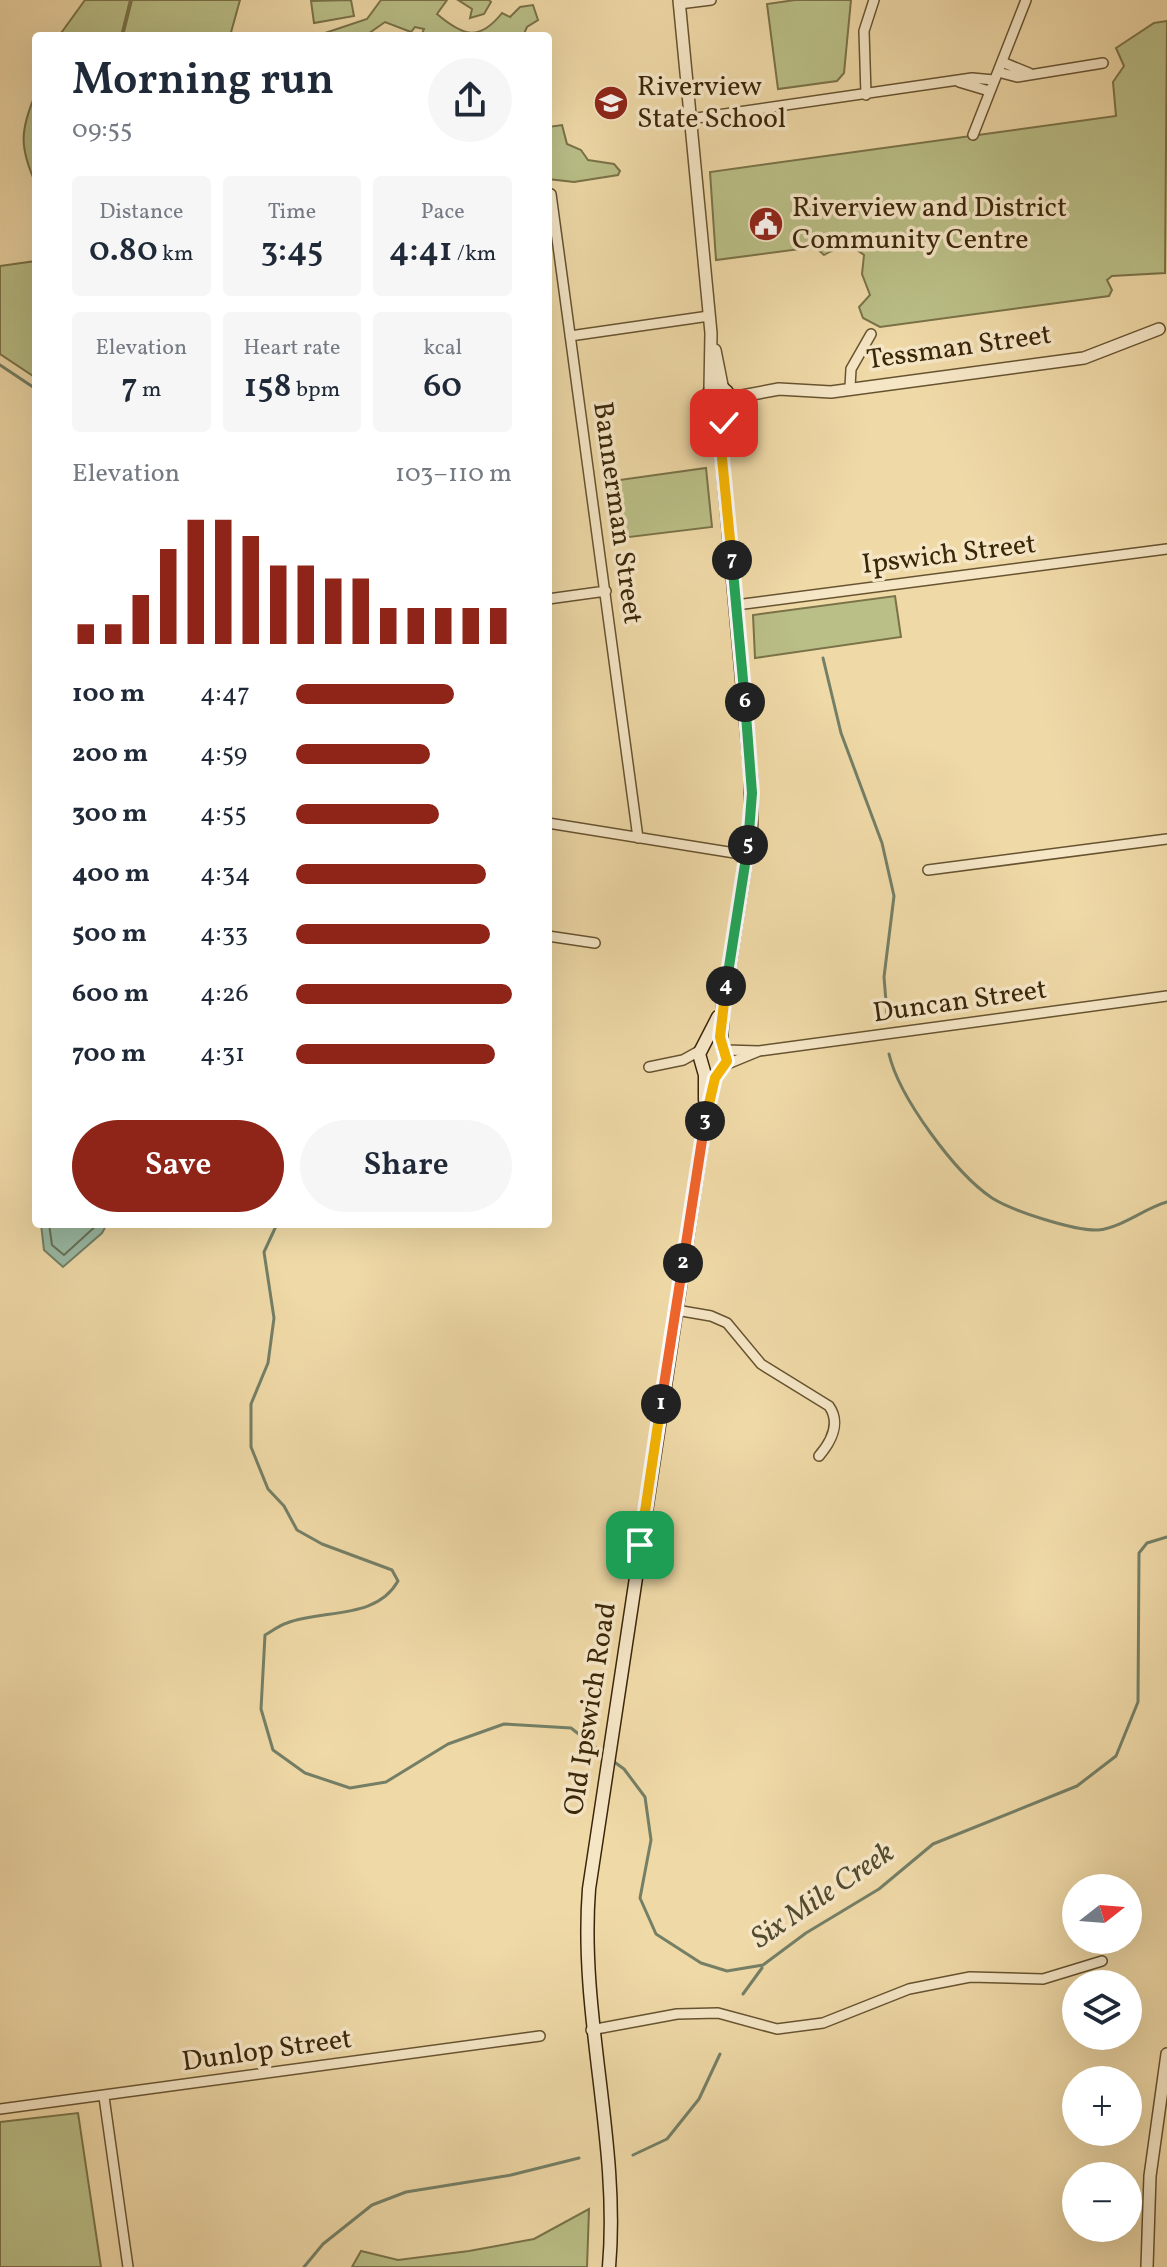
<!DOCTYPE html>
<meta charset="utf-8">
<style>
body{margin:0;font-family:Vollkorn,serif;background:#f6f6f7;color:#1f2937;height:100vh;display:flex;flex-direction:column;font-size:30px;white-space:nowrap}
*{box-sizing:border-box;margin:0}
p{font-size:26px;color:#747a83}
.icon{flex:none;width:44px;height:44px;fill:none;stroke:currentColor;stroke-width:2;stroke-linecap:round;stroke-linejoin:round}
.map{position:relative;flex:1;overflow:hidden}
.drawer{position:absolute;left:32px;top:32px;width:520px;height:1196px;display:flex;flex-direction:column;background:#fff;border-radius:8px;box-shadow:0 8px 32px #0002}
.drawer>*{flex:none}
.needle{width:52px;rotate:73deg}
.fabs{position:absolute;left:1062px;top:1874px;display:grid;gap:16px}
.fabs a{display:grid;place-items:center;width:80px;height:80px;border-radius:50%;background:#fff;box-shadow:0 8px 32px #0002;font-size:40px}
.pin{position:absolute;display:grid;place-items:center;width:68px;height:68px;color:#fff;margin:-34px;border-radius:16px;box-shadow:0 4px 12px #0006}
.km{position:absolute;width:40px;height:40px;margin:-20px;border-radius:50%;background:#222;color:#fff;font-size:22px;line-height:40px;text-align:center}
.round{display:grid;place-items:center;flex:none;width:84px;height:84px;border-radius:42px;background:#f6f6f7}
.head{display:flex;align-items:center;justify-content:space-between;height:136px;padding:0 40px}
h1{font-size:44px;font-weight:600;line-height:60px}
.metrics{display:grid;grid-template-columns:repeat(3,1fr);gap:12px;height:136px;padding:8px 40px}
.metrics div{display:grid;align-content:center;border-radius:8px;background:#f6f6f7;text-align:center}
.metrics b{font-size:34px;font-weight:600}
.metrics small{font-size:22px;font-weight:400}
.metrics p{font-size:22px}
.chart{height:224px;padding:16px 40px}
.chart p{display:flex;justify-content:space-between}
.chart svg{width:100%;height:144px;margin-top:8px;stroke:#8f2418;stroke-width:6}
.cta{display:flex;gap:16px;margin-top:auto;padding:16px 40px}
.cta a{flex:1;height:92px;border-radius:48px;background:#8f2418;color:#fff;font-size:32px;font-weight:600;line-height:92px;text-align:center}
.cta a+a{background:#f6f6f7;color:#1f2937}
ul{padding:0 40px;list-style:none;font-size:26px}
li{display:grid;grid-template-columns:128px 96px 1fr;align-items:center;height:60px}
li i{height:20px;border-radius:10px;background:#8f2418}
.map>svg:first-child{display:block}
.green{fill:#babf87;stroke:#7a7248;stroke-width:2}
.water{fill:#9abaa4;stroke:#747f66;stroke-width:2}
.lines{fill:none;stroke-linecap:round;stroke-linejoin:round}
.shore{stroke:#6a7056;stroke-width:2}
.stream{stroke:#747f66;stroke-width:3}
.minor-casing{stroke:#675330;stroke-width:12}
.tertiary-casing{stroke:#675330;stroke-width:14}
.secondary-casing{stroke:#3a2609;stroke-width:15}
.minor{stroke:#f5e6c6;stroke-width:9}
.tertiary{stroke:#f5e6c6;stroke-width:11}
.secondary{stroke:#f5e6c6;stroke-width:12}
.split-1-casing{stroke:#fff;stroke-width:16}
.split-2-casing{stroke:#fff;stroke-width:16}
.split-3-casing{stroke:#fff;stroke-width:16}
.split-4-casing{stroke:#fff;stroke-width:16}
.split-5-casing{stroke:#fff;stroke-width:16}
.split-6-casing{stroke:#fff;stroke-width:16}
.split-7-casing{stroke:#fff;stroke-width:16}
.split-8-casing{stroke:#fff;stroke-width:16}
.split-1{stroke:#f5b400;stroke-width:10}
.split-2{stroke:#f0652b;stroke-width:10}
.split-3{stroke:#f0652b;stroke-width:10}
.split-4{stroke:#f5b400;stroke-width:10}
.split-5{stroke:#22a559;stroke-width:10}
.split-6{stroke:#22a559;stroke-width:10}
.split-7{stroke:#22a559;stroke-width:10}
.split-8{stroke:#f5b400;stroke-width:10}
.labels{text-anchor:middle;dominant-baseline:central;stroke-width:7;stroke-linejoin:round;paint-order:stroke}
.poi-label{font-size:28px;fill:#3a2609;stroke:#f5e6c6;text-anchor:start}
.street-label{font-size:28px;fill:#3a2609;stroke:#f5e6c6}
.water-label{font-size:30px;font-style:italic;fill:#524b30;stroke:#f5e6c6}
</style>
<div class="map">
<svg width="1167" height="2267" viewBox="0 0 1167 2267">
<rect width="100%" height="100%" fill="#efd9a7"/>
<filter id="stains"><feTurbulence type="fractalNoise" baseFrequency=".0025" numOctaves="4"/><feColorMatrix values="0 0 0 0 .2 0 0 0 0 .09 0 0 0 0 .02 0 0 0 .5 -.17"/></filter>
<radialGradient id="worn" r=".72"><stop offset=".6" stop-color="#630" stop-opacity="0"/><stop offset="1" stop-color="#630" stop-opacity=".3"/></radialGradient>
<path class="green" d="M 85,0 L 130,0 L 121,36 L 59,36 Z
M 132,0 L 240,0 L 230,36 L 123,36 Z
M 351,0 L 354,16 L 314,23 L 311,1 Z
M 381,0 L 447,0 L 437,14 C 463,36 479,42 502,13 L 510,17 L 520,7 L 533,5 L 538,20 L 527,27 L 523,36 L 421,36 L 424,29 L 415,27 L 411,32 L 385,22 L 365,36 L 316,36 L 367,19 Z
M 458,0 L 489,0 L 491,2 L 484,14 L 470,18 L 472,9 Z
M 795,0 L 851,0 L 844,73 L 837,81 L 778,89 L 767,4 Z
M 1167,21 L 1165,273 L 1112,276 L 1107,280 L 1112,290 L 1109,296 L 880,327 L 863,318 L 859,307 L 870,295 L 862,274 L 864,255 C 849,243 840,246 824,255 L 815,247 L 716,260 L 710,172 L 1116,116 L 1113,82 L 1124,66 L 1116,48 L 1154,23 Z
M 36,93 L 36,184 C 19,147 20,130 36,93 Z
M 562,125 L 567,144 L 581,150 L 588,160 L 614,164 L 620,171 L 618,175 L 574,182 L 548,179 L 548,127 Z
M 36,261 L 36,378 L 0,354 L 0,266 Z
M 706,468 L 712,527 L 613,539 L 605,482 Z
M 895,596 L 901,637 L 755,658 L 753,615 Z
M 78,2113 L 101,2267 L 0,2267 L 0,2122 Z
M 589,2209 L 587,2267 L 352,2267 L 361,2251 L 398,2260 L 469,2251 L 534,2239 Z"/>
<path class="water" d="M 41,1224 L 107,1224 L 102,1233 L 63,1267 L 44,1250 Z"/>
<g class="lines">
<path class="shore" d="M 49,1224 L 52,1245 L 64,1255 L 98,1224"/>
<path class="stream" d="M 0,365 L 36,389
M 823,658 L 841,733 L 882,843 L 894,896 L 884,977 L 887,1014
M 889,1054 C 899,1097 955,1173 992,1198 C 1013,1211 1074,1231 1098,1230 C 1121,1228 1145,1208 1167,1202
M 277,1224 L 264,1252 L 274,1318 L 268,1363 L 251,1404 L 251,1447 L 268,1489 L 284,1506 L 297,1530 L 322,1544 L 392,1570 L 398,1581 C 376,1620 324,1609 287,1623 C 280,1625 272,1631 265,1635 L 261,1709 L 273,1750 L 305,1773 L 350,1788 L 386,1782 L 448,1744 L 504,1724 L 571,1728 L 604,1754
M 613,1761 L 624,1769 L 645,1797 L 651,1840 L 640,1898 L 656,1934 L 701,1963 L 727,1971 L 763,1965 L 806,1933 L 879,1889 L 933,1844 L 1077,1786 L 1116,1756 L 1138,1702 L 1139,1553 L 1147,1543 L 1167,1537
M 743,1994 L 762,1968
M 633,2155 L 667,2139 L 699,2099 L 720,2054
M 304,2267 L 323,2244 L 372,2205 L 406,2192 L 511,2175 L 579,2158"/>
<g class="minor-casing">
<path id="minor" d="M 679,4 L 711,0
M 1002,62 L 1029,73
M 998,72 L 1017,77 L 1103,63
M 959,82 L 989,91
M 866,95 L 864,31 L 874,0
M 690,119 L 972,78 L 994,80
M 973,135 L 1026,0
M 551,194 L 638,838
M 570,336 L 709,316
M 850,387 L 851,369 L 871,334
M 548,599 L 606,591
M 736,605 L 1167,549
M 548,823 L 747,855
M 928,870 L 1167,839
M 548,936 L 595,943
M 725,1050 L 759,1051 L 1167,996
M 725,1065 L 759,1051
M 649,1067 L 683,1060 L 701,1050
M 676,1310 L 711,1316 L 727,1323 L 761,1364 L 829,1406 C 841,1423 831,1442 819,1456
M 591,2030 L 677,2014 L 718,2013 L 777,2029 L 823,2023 L 909,1989 L 970,1977 L 1043,1979 L 1102,1961
M 104,2097 L 128,2267
M 0,2109 L 540,2036"/>
</g>
<g class="tertiary-casing">
<path id="tertiary" d="M 679,0 L 711,333 L 710,388
M 715,350 L 722,385
M 726,399 L 779,389 L 831,392 L 1084,358 L 1159,329
M 1147,2267 L 1150,2176 L 1167,2054"/>
</g>
<g class="secondary-casing">
<path id="secondary" d="M 705,1100 L 705,1075 L 699,1054 L 718,1017
M 609,2267 C 620,2141 579,2016 589,1889 L 706,1114 L 715,1078 L 727,1061 L 721,1041 L 723,1007 L 751,827 L 751,778 L 722,458 L 716,411 L 708,394 L 718,384 L 727,392 L 722,458"/>
</g>
<use href="#minor" class="minor"/>
<use href="#tertiary" class="tertiary"/>
<use href="#secondary" class="secondary"/>
</g>
<g class="lines">
<g class="split-1-casing">
<path id="split-1" d="M 640,1545 L 661,1404"/>
</g>
<g class="split-2-casing">
<path id="split-2" d="M 661,1404 L 683,1263"/>
</g>
<g class="split-3-casing">
<path id="split-3" d="M 683,1263 L 705,1121"/>
</g>
<g class="split-4-casing">
<path id="split-4" d="M 705,1121 L 715,1078 L 727,1061 L 720,1037 L 726,986"/>
</g>
<g class="split-5-casing">
<path id="split-5" d="M 726,986 L 748,845"/>
</g>
<g class="split-6-casing">
<path id="split-6" d="M 745,702 L 752,793 L 748,845"/>
</g>
<g class="split-7-casing">
<path id="split-7" d="M 732,560 L 745,702"/>
</g>
<g class="split-8-casing">
<path id="split-8" d="M 724,423 L 722,458 L 732,560"/>
</g>
<use href="#split-1" class="split-1"/>
<use href="#split-2" class="split-2"/>
<use href="#split-3" class="split-3"/>
<use href="#split-4" class="split-4"/>
<use href="#split-5" class="split-5"/>
<use href="#split-6" class="split-6"/>
<use href="#split-7" class="split-7"/>
<use href="#split-8" class="split-8"/>
</g>
<defs>
<g id="school-disc" transform="scale(1.8)"><circle r="9.5" fill="#8f2418" stroke="#f5e6c6"/><path d="M0-5L7-2L0 1L-7-2ZM-4 1L0 2.5L4 1V4Q0 6-4 4Z" fill="#fff"/></g>
<g id="civic-disc" transform="scale(1.8)"><circle r="9.5" fill="#8f2418" stroke="#f5e6c6"/><path d="M-.6-6.5H3V-4.5H.6V-3L4-1V1h2V6H-6V1h2V-1L-.6-3ZM-1.2 2.5V6h2.4V2.5Z" fill="#fff"/></g>
</defs>
<g fill-rule="evenodd">
<use href="#school-disc" x="611" y="103"/>
<use href="#civic-disc" x="766" y="224"/>
</g>
<g class="labels">
<g class="poi-label">
<text x="637" y="87">Riverview<tspan x="637" dy="32">State School</tspan></text>
<text x="792" y="208">Riverview and District<tspan x="792" dy="32">Community Centre</tspan></text>
</g>
<g class="street-label">
<text transform="translate(959 348) rotate(-8)">Tessman Street</text>
<text transform="translate(617 513) rotate(82)">Bannerman Street</text>
<text transform="translate(949 555) rotate(-7)">Ipswich Street</text>
<text transform="translate(960 1002) rotate(-8)">Duncan Street</text>
<text transform="translate(591 1709) rotate(-81)">Old Ipswich Road</text>
<text transform="translate(267 2051) rotate(-8)">Dunlop Street</text>
</g>
<g class="water-label">
<text transform="translate(823 1896) rotate(-34)">Six Mile Creek</text>
</g>
</g>
<rect width="100%" height="100%" filter="url(#stains)"/>
<rect width="100%" height="100%" fill="url(#worn)"/>
</svg>
<div class="fabs">
<a><svg class="needle" viewBox="-14 -14 28 28"><path d="M0-13l5 13h-10z" fill="#e53935"/><path d="M0 13l5-13h-10z" fill="#747a83"/></svg></a>
<a><svg class="icon" aria-label="layers" viewBox="0 0 24 24"><path d="M12 4l9 5-9 5-9-5zM3 14l9 5 9-5"/></svg></a>
<a>+</a>
<a>−</a>
</div>
<div class="pin" style="left:640px;top:1545px;background:#1e9e55"><svg class="icon" aria-label="arrive" viewBox="0 0 24 24"><path d="M6 21V4h12l-3 4 3 4H6"/></svg></div>
<div class="pin" style="left:724px;top:423px;background:#d93025"><svg class="icon" aria-label="check" viewBox="0 0 24 24"><path d="M5 12l5 5 9-10"/></svg></div>
<b class="km" style="left:661px;top:1404px">1</b>
<b class="km" style="left:683px;top:1263px">2</b>
<b class="km" style="left:705px;top:1121px">3</b>
<b class="km" style="left:726px;top:986px">4</b>
<b class="km" style="left:748px;top:845px">5</b>
<b class="km" style="left:745px;top:702px">6</b>
<b class="km" style="left:732px;top:560px">7</b>
<section class="drawer">
<div class="head"><div><h1>Morning run</h1><p>09:55</p></div><a class="round"><svg class="icon" aria-label="share" viewBox="0 0 24 24"><path d="M12 15V3M7 8l5-5 5 5M5 13v7h14v-7"/></svg></a></div>
<div class="metrics">
<div><p>Distance</p><b>0.80<small> km</small></b></div>
<div><p>Time</p><b>3:45</b></div>
<div><p>Pace</p><b>4:41<small> /km</small></b></div>
</div>
<div class="metrics">
<div><p>Elevation</p><b>7<small> m</small></b></div>
<div><p>Heart rate</p><b>158<small> bpm</small></b></div>
<div><p>kcal</p><b>60</b></div>
</div>
<div class="chart"><p><span>Elevation</span>103–110 m</p>
<svg viewBox="0 0 160 44" preserveAspectRatio="none"><path d="M5 44V38M15 44V38M25 44V29M35 44V15M45 44V6M55 44V6M65 44V11M75 44V20M85 44V20M95 44V24M105 44V24M115 44V33M125 44V33M135 44V33M145 44V33M155 44V33"/></svg>
</div>
<ul>
<li><b>100 m</b>4:47<i style="width:73%"></i></li>
<li><b>200 m</b>4:59<i style="width:62%"></i></li>
<li><b>300 m</b>4:55<i style="width:66%"></i></li>
<li><b>400 m</b>4:34<i style="width:88%"></i></li>
<li><b>500 m</b>4:33<i style="width:90%"></i></li>
<li><b>600 m</b>4:26<i style="width:100%"></i></li>
<li><b>700 m</b>4:31<i style="width:92%"></i></li>
</ul>
<div class="cta"><a>Save</a><a>Share</a></div>
</section>
</div>
